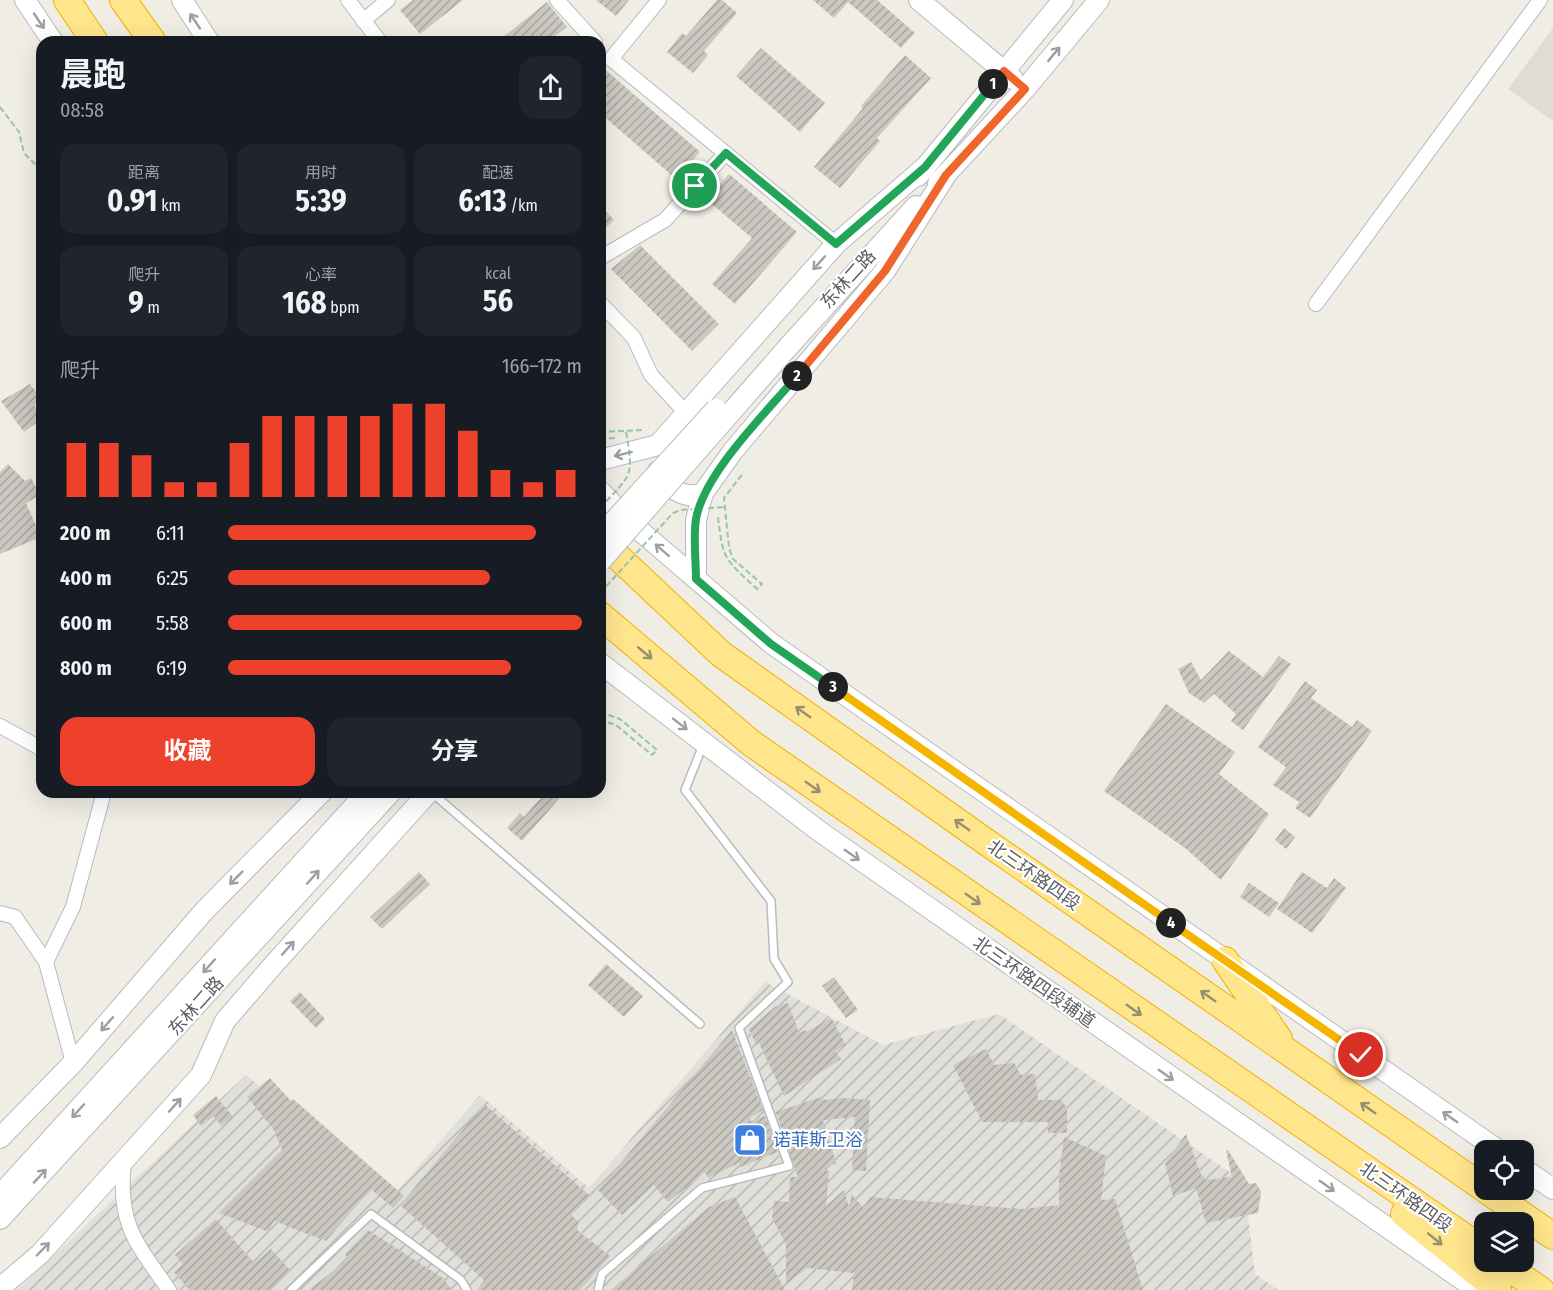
<!DOCTYPE html>
<html lang="zh">
<meta charset="utf-8">
<style>
body{margin:0;font-family:"Fira Sans Condensed","Noto Sans SC",sans-serif;background:#20242c;color:#f1f3f6;height:100vh;display:flex;flex-direction:column;font-size:22px;white-space:nowrap}
*{box-sizing:border-box;margin:0}
p{font-size:20px;color:#9ea1a6}
.icon{flex:none;width:33px;height:33px;fill:none;stroke:currentColor;stroke-width:2;stroke-linecap:round;stroke-linejoin:round}
.map{position:relative;flex:1;overflow:hidden}
.drawer{position:absolute;left:36px;top:36px;width:570px;height:762px;display:flex;flex-direction:column;background:#171b24;border-radius:18px;box-shadow:0 6px 24px #0002}
.drawer>*{flex:none}
.buttons{position:absolute;left:1474px;top:1140px;display:grid;gap:12px}
.buttons a{display:grid;place-items:center;width:60px;height:60px;border-radius:12px;background:#171b24;box-shadow:0 6px 24px #0002;font-size:30px}
.pin{position:absolute;display:grid;place-items:center;width:51px;height:51px;color:#fff;margin:-26px;border:3px solid #fff;border-radius:50%;box-shadow:0 2px 6px #0007}
.km{position:absolute;width:30px;height:30px;margin:-15px;border-radius:50%;background:#222;color:#fff;font-size:16px;line-height:30px;text-align:center}
.round{display:grid;place-items:center;flex:none;width:63px;height:63px;border-radius:18px;background:#20242c}
.summary{display:flex;align-items:center;justify-content:space-between;height:102px;padding:0 24px}
h1{font-size:33px;font-weight:700;line-height:45px}
.figures{display:grid;grid-template-columns:repeat(3,1fr);gap:9px;height:102px;padding:6px 24px}
.figures div{display:grid;align-content:center;border-radius:15px;background:#20242c;text-align:center}
.figures b{font-size:30px;font-weight:700}
.figures small{font-size:16px;font-weight:400}
.figures p{font-size:16px}
.chart{height:168px;padding:12px 24px}
.chart p{display:flex;justify-content:space-between}
.chart svg{width:100%;height:108px;margin-top:6px;stroke:#ee412b;stroke-width:6}
.cta{display:flex;gap:12px;margin-top:auto;padding:12px 24px}
.cta a{flex:1;height:69px;border-radius:18px;background:#ee412b;color:#fff;font-size:24px;font-weight:700;line-height:69px;text-align:center}
.cta a+a{background:#20242c;color:#f1f3f6}
ul{padding:0 24px;list-style:none;font-size:20px}
li{display:grid;grid-template-columns:96px 72px 1fr;align-items:center;height:45px}
li i{height:15px;border-radius:8px;background:#ee412b}
.map>svg:first-child{display:block}
.industrial{fill:url(#industrial-furrows)}
.education{fill:#dfdcd2}
.building{fill:url(#building-hatch)}
.lines{fill:none;stroke-linecap:round;stroke-linejoin:round}
.lane-casing{stroke:#b7babf;stroke-width:10}
.street-casing{stroke:#b7babf;stroke-width:16}
.secondary-casing{stroke:#b8bbc1;stroke-width:22}
.highway-casing{stroke:#f4b000;stroke-width:28}
.path{stroke:#98c6a7;stroke-width:2;stroke-dasharray:6 3;stroke-linecap:butt}
.lane{stroke:#fff;stroke-width:7}
.street{stroke:#fff;stroke-width:14}
.secondary{stroke:#fff;stroke-width:20}
.highway{stroke:#ffe68c;stroke-width:26}
.secondary-bridge-casing{stroke:#b8bbc1;stroke-width:22;stroke-linecap:butt}
.path-bridge{stroke:#98c6a7;stroke-width:2;stroke-dasharray:6 3;stroke-linecap:butt}
.secondary-bridge{stroke:#fff;stroke-width:20}
.oneway{stroke:#9da0a3}
.oneway2{stroke:#958f73}
.split-1-casing{stroke:#fff;stroke-width:12}
.split-2-casing{stroke:#fff;stroke-width:12}
.split-3-casing{stroke:#fff;stroke-width:12}
.split-4-casing{stroke:#fff;stroke-width:12}
.split-5-casing{stroke:#fff;stroke-width:12}
.split-1{stroke:#22a559;stroke-width:8}
.split-2{stroke:#f0652b;stroke-width:8}
.split-3{stroke:#22a559;stroke-width:8}
.split-4{stroke:#f5b400;stroke-width:8}
.split-5{stroke:#f5b400;stroke-width:8}
.labels{text-anchor:middle;dominant-baseline:central;stroke-width:4.5;stroke-linejoin:round;paint-order:stroke}
.street-label{font-size:18px;fill:#5c6065;stroke:#fff}
.shop-label{font-size:18px;fill:#366cbe;stroke:#fff;text-anchor:start}
</style>
<div class="map">
<svg width="1553" height="1290" viewBox="0 0 1553 1290">
<defs>
<pattern id="industrial-furrows" width="10" height="10" patternUnits="userSpaceOnUse" patternTransform="scale(1.5)"><rect width="10" height="10" fill="#e0dfd9"/><path d="M-1 1l2-2M0 10L10 0M9 11l2-2" fill="none" stroke="#b9b8b4"/></pattern>
<pattern id="building-hatch" width="6" height="6" patternUnits="userSpaceOnUse" patternTransform="scale(1.5)"><rect width="6" height="6" fill="#cac8c1"/><path d="M-1 1l2-2M0 6l6-6M5 7l2-2" fill="none" stroke="#a7a6a0"/></pattern>
</defs>
<rect width="100%" height="100%" fill="#efede4"/>
<path class="industrial" d="M 765,982 L 883,1045 L 999,1014 L 1244,1182 L 1255,1274 L 1278,1290 L 17,1290 L 246,1075 L 392,1197 L 480,1095 L 589,1188 Z"/>
<path class="education" d="M 1553,28 L 1553,121 L 1508,89 Z"/>
<path class="building" d="M 413,0 L 463,0 L 420,34 L 400,10 Z
M 596,0 L 629,0 L 616,16 Z
M 717,0 L 722,0 L 737,13 L 704,51 L 708,55 L 693,73 L 667,52 L 682,33 L 686,36 Z
M 813,0 L 877,0 L 915,33 L 901,48 L 848,2 L 834,18 Z
M 547,2 L 567,27 L 547,42 L 497,42 Z
M 761,48 L 825,103 L 800,132 L 736,76 Z
M 905,55 L 931,78 L 877,138 L 880,141 L 840,188 L 814,167 L 863,108 L 861,106 Z
M 600,65 L 700,152 L 676,179 L 600,113 Z
M 729,174 L 797,232 L 735,304 L 712,284 L 752,238 L 707,200 Z
M 600,205 L 614,220 L 600,233 Z
M 640,245 L 719,324 L 692,351 L 611,269 Z
M 30,384 L 42,400 L 34,405 L 42,419 L 24,432 L 1,401 Z
M 8,464 L 25,481 L 31,478 L 40,495 L 26,503 L 41,537 L 0,554 L 0,472 Z
M 1229,651 L 1263,677 L 1279,656 L 1291,664 L 1243,730 L 1231,721 L 1236,714 L 1214,694 L 1204,703 L 1189,693 L 1178,669 L 1191,662 L 1201,680 Z
M 1305,681 L 1317,690 L 1311,698 L 1352,727 L 1357,720 L 1372,731 L 1310,818 L 1295,808 L 1299,802 L 1273,785 L 1286,767 L 1258,747 Z
M 1166,704 L 1235,752 L 1219,774 L 1269,814 L 1221,880 L 1185,848 L 1104,791 Z
M 546,792 L 565,792 L 522,841 L 507,828 L 520,813 L 524,817 Z
M 1284,828 L 1295,837 L 1286,849 L 1275,840 Z
M 419,872 L 430,884 L 382,929 L 370,917 Z
M 1302,872 L 1327,888 L 1334,878 L 1346,888 L 1312,933 L 1277,909 Z
M 1249,883 L 1279,903 L 1269,917 L 1240,897 Z
M 606,964 L 643,996 L 624,1017 L 588,985 Z
M 834,977 L 858,1010 L 846,1018 L 822,986 Z
M 300,992 L 325,1019 L 316,1028 L 290,1001 Z
M 788,1003 L 799,1033 L 805,1030 L 806,1032 L 831,1018 L 846,1045 L 835,1051 L 841,1059 L 784,1096 L 759,1043 L 756,1044 L 749,1029 L 776,1006 Z
M 732,1030 L 763,1110 L 750,1118 L 751,1121 L 765,1116 L 778,1152 L 740,1167 L 739,1163 L 708,1178 L 705,1172 L 668,1202 L 654,1185 L 622,1215 L 598,1190 Z
M 986,1049 L 994,1065 L 1014,1063 L 1021,1075 L 1035,1074 L 1038,1100 L 1061,1100 L 1067,1108 L 1067,1133 L 1048,1133 L 1048,1122 L 982,1122 L 953,1065 Z
M 270,1078 L 291,1101 L 293,1099 L 404,1196 L 393,1208 L 371,1189 L 326,1241 L 274,1221 L 269,1232 L 219,1213 L 282,1150 L 274,1130 L 247,1097 Z
M 216,1096 L 233,1117 L 221,1126 L 214,1116 L 201,1126 L 193,1115 Z
M 821,1097 L 823,1100 L 842,1098 L 870,1100 L 866,1171 L 852,1170 L 855,1117 L 823,1120 L 836,1163 L 825,1168 L 829,1172 L 826,1206 L 844,1190 L 850,1210 L 851,1194 L 864,1208 L 870,1197 L 1022,1209 L 1059,1205 L 1059,1176 L 1064,1137 L 1106,1156 L 1101,1200 L 1115,1199 L 1143,1290 L 852,1290 L 854,1273 L 807,1268 L 786,1284 L 786,1244 L 772,1218 L 774,1201 L 789,1202 L 790,1177 L 798,1177 L 776,1112 Z
M 484,1104 L 589,1195 L 571,1215 L 579,1222 L 577,1230 L 610,1256 L 580,1290 L 477,1290 L 484,1280 L 400,1205 Z
M 1186,1134 L 1202,1177 L 1204,1176 L 1205,1180 L 1232,1177 L 1226,1151 L 1228,1150 L 1249,1184 L 1256,1183 L 1261,1192 L 1258,1213 L 1206,1223 L 1196,1188 L 1173,1196 L 1165,1163 Z
M 735,1197 L 785,1290 L 611,1290 L 709,1207 Z
M 216,1219 L 254,1263 L 271,1249 L 291,1271 L 268,1290 L 189,1290 L 174,1272 L 183,1264 L 175,1255 Z
M 368,1230 L 443,1278 L 452,1290 L 309,1290 L 348,1259 L 345,1254 Z"/>
<g class="lines">
<g class="lane-casing">
<path id="lane" d="M 431,792 L 700,1024
M 291,1290 L 371,1214 L 461,1280 L 467,1290
M 598,1290 L 602,1274 L 702,1188 L 789,1166 L 739,1028 L 788,982 L 774,959 L 771,901 L 685,790 L 703,745"/>
</g>
<g class="street-casing">
<path id="street" d="M 348,0 L 380,42
M 557,0 L 595,42
M 659,0 L 611,59 L 836,244
M 363,21 L 388,0
M 600,258 L 665,220 L 726,153
M 600,303 L 634,338 L 651,375 L 686,413
M 1316,304 L 1540,0
M 0,726 L 42,749
M 0,913 L 15,917 L 46,962 L 73,1063
M 46,962 L 73,907 L 104,792
M 124,1162 C 117,1223 136,1243 169,1290"/>
</g>
<g class="secondary-casing">
<path id="secondary" d="M 25,0 L 53,42
M 182,0 L 209,42
M 919,0 L 1013,79
M 918,176 L 1063,0
M 938,183 L 1025,89 L 1099,0
M 789,346 L 916,206
M 600,460 L 658,445 L 836,244 L 925,167
M 658,471 C 668,487 684,501 703,493
M 600,491 L 631,523 L 772,644 L 1498,1150
M 696,579 L 696,520 L 703,493 L 733,451 L 885,271 L 946,175
M 600,663 L 819,831 L 1477,1290
M 0,1138 L 73,1063 L 205,910 L 322,792
M 1524,1169 L 1553,1189
M 0,1195 L 367,792
M 0,1219 L 391,792
M 0,1288 L 40,1254 L 201,1075 L 225,1021 L 275,963 L 429,792"/>
</g>
<g class="highway-casing">
<path id="highway" d="M 67,0 L 95,42
M 123,0 L 153,42
M 600,540 L 721,654 L 982,839 L 1485,1189
M 600,615 L 751,743 L 1485,1251
M 1225,960 L 1279,1039
M 1486,1190 L 1553,1236
M 1404,1214 L 1498,1290
M 1500,1262 L 1541,1290"/>
</g>
<path class="path" d="M 0,107 L 19,132 L 24,153 L 42,171
M 600,432 L 644,430
M 600,439 L 615,438
M 718,517 C 723,561 725,559 757,589 L 762,584 L 733,559 L 729,548 L 724,498 L 744,472
M 600,712 L 620,719 L 657,750 L 652,755 L 616,725 L 600,720"/>
<use href="#lane" class="lane"/>
<use href="#street" class="street"/>
<use href="#secondary" class="secondary"/>
<use href="#highway" class="highway"/>
<g class="secondary-bridge-casing">
<path id="secondary-bridge" d="M 600,536 L 716,409
M 600,562 L 789,346"/>
</g>
<path class="path-bridge" d="M 600,508 C 632,473 634,479 626,431
M 600,593 L 673,513 L 681,510 L 725,507"/>
<use href="#secondary-bridge" class="secondary-bridge"/>
</g>
<defs><path id="oneway-shaft" d="M-6 0H5M1.5-3L5.5 0L1.5 3" fill="none" stroke-width="1.6" stroke-linecap="round" stroke-linejoin="round" transform="scale(1.5)"/></defs>
<g class="oneway">
<use href="#oneway-shaft" transform="translate(39 21) rotate(56)"/>
<use href="#oneway-shaft" transform="translate(195 21) rotate(-124)"/>
<use href="#oneway-shaft" transform="translate(1054 54) rotate(-50)"/>
<use href="#oneway-shaft" transform="translate(819 263) rotate(132)"/>
<use href="#oneway-shaft" transform="translate(623 454) rotate(166)"/>
<use href="#oneway-shaft" transform="translate(662 550) rotate(-139)"/>
<use href="#oneway-shaft" transform="translate(680 724) rotate(38)"/>
<use href="#oneway-shaft" transform="translate(852 855) rotate(35)"/>
<use href="#oneway-shaft" transform="translate(313 877) rotate(-48)"/>
<use href="#oneway-shaft" transform="translate(236 878) rotate(135)"/>
<use href="#oneway-shaft" transform="translate(288 948) rotate(-48)"/>
<use href="#oneway-shaft" transform="translate(209 966) rotate(132)"/>
<use href="#oneway-shaft" transform="translate(107 1024) rotate(131)"/>
<use href="#oneway-shaft" transform="translate(1166 1075) rotate(35)"/>
<use href="#oneway-shaft" transform="translate(175 1105) rotate(-48)"/>
<use href="#oneway-shaft" transform="translate(78 1111) rotate(132)"/>
<use href="#oneway-shaft" transform="translate(1450 1117) rotate(-145)"/>
<use href="#oneway-shaft" transform="translate(40 1176) rotate(-47)"/>
<use href="#oneway-shaft" transform="translate(1327 1186) rotate(35)"/>
<use href="#oneway-shaft" transform="translate(43 1249) rotate(-46)"/>
</g>
<g class="oneway2">
<use href="#oneway-shaft" transform="translate(645 653) rotate(40)"/>
<use href="#oneway-shaft" transform="translate(803 712) rotate(-145)"/>
<use href="#oneway-shaft" transform="translate(813 787) rotate(35)"/>
<use href="#oneway-shaft" transform="translate(962 825) rotate(-145)"/>
<use href="#oneway-shaft" transform="translate(973 899) rotate(35)"/>
<use href="#oneway-shaft" transform="translate(1208 996) rotate(-145)"/>
<use href="#oneway-shaft" transform="translate(1134 1010) rotate(35)"/>
<use href="#oneway-shaft" transform="translate(1368 1108) rotate(-145)"/>
<use href="#oneway-shaft" transform="translate(1435 1239) rotate(39)"/>
</g>
<g class="lines">
<g class="split-1-casing">
<path id="split-1" d="M 695,186 L 726,153 L 836,244 L 925,167 L 993,84"/>
</g>
<g class="split-2-casing">
<path id="split-2" d="M 797,376 L 885,271 L 946,175 L 1025,89 L 1004,71 L 993,84"/>
</g>
<g class="split-3-casing">
<path id="split-3" d="M 797,376 C 766,413 704,473 696,519 C 693,538 696,560 696,579 L 771,644 L 833,687"/>
</g>
<g class="split-4-casing">
<path id="split-4" d="M 833,687 L 1171,923"/>
</g>
<g class="split-5-casing">
<path id="split-5" d="M 1171,923 L 1361,1055"/>
</g>
<use href="#split-1" class="split-1"/>
<use href="#split-2" class="split-2"/>
<use href="#split-3" class="split-3"/>
<use href="#split-4" class="split-4"/>
<use href="#split-5" class="split-5"/>
</g>
<defs>
<g id="shop-square" transform="scale(1.725)"><rect x="-9" y="-9" width="18" height="18" rx="4" fill="#3f7fe0" stroke="#fff"/><path d="M-5-2.5h2.3a2.7 3.5 0 0 1 5.4 0H5L5.5 6h-11ZM-1.5-2.5h3a1.5 2.3 0 0 0-3 0Z" fill="#fff"/></g>
</defs>
<g fill-rule="evenodd">
<use href="#shop-square" x="750" y="1140"/>
</g>
<g class="labels">
<g class="street-label">
<text transform="translate(848 279) rotate(-48)">东林二路</text>
<text transform="translate(1034 875) rotate(35)">北三环路四段</text>
<text transform="translate(1034 982) rotate(35)">北三环路四段辅道</text>
<text transform="translate(196 1006) rotate(-48)">东林二路</text>
<text transform="translate(1406 1197) rotate(35)">北三环路四段</text>
</g>
<g class="shop-label">
<text x="773" y="1140">诺菲斯卫浴</text>
</g>
</g>
</svg>
<div class="buttons">
<a><svg class="icon" aria-label="locate" viewBox="0 0 24 24"><circle cx="12" cy="12" r="6"/><path d="M12 2v4M12 18v4M2 12h4M18 12h4"/></svg></a>
<a><svg class="icon" aria-label="layers" viewBox="0 0 24 24"><path d="M12 4l9 5-9 5-9-5zM3 14l9 5 9-5"/></svg></a>
</div>
<div class="pin" style="left:695px;top:186px;background:#1e9e55"><svg class="icon" aria-label="arrive" viewBox="0 0 24 24"><path d="M6 21V4h12l-3 4 3 4H6"/></svg></div>
<div class="pin" style="left:1361px;top:1055px;background:#d93025"><svg class="icon" aria-label="check" viewBox="0 0 24 24"><path d="M5 12l5 5 9-10"/></svg></div>
<b class="km" style="left:993px;top:84px">1</b>
<b class="km" style="left:797px;top:376px">2</b>
<b class="km" style="left:833px;top:687px">3</b>
<b class="km" style="left:1171px;top:923px">4</b>
<section class="drawer">
<div class="summary"><div><h1>晨跑</h1><p>08:58</p></div><a class="round"><svg class="icon" aria-label="share" viewBox="0 0 24 24"><path d="M12 15V3M7 8l5-5 5 5M5 13v7h14v-7"/></svg></a></div>
<div class="figures">
<div><p>距离</p><b>0.91<small> km</small></b></div>
<div><p>用时</p><b>5:39</b></div>
<div><p>配速</p><b>6:13<small> /km</small></b></div>
</div>
<div class="figures">
<div><p>爬升</p><b>9<small> m</small></b></div>
<div><p>心率</p><b>168<small> bpm</small></b></div>
<div><p>kcal</p><b>56</b></div>
</div>
<div class="chart"><p><span>爬升</span>166–172 m</p>
<svg viewBox="0 0 160 44" preserveAspectRatio="none"><path d="M5 44V22M15 44V22M25 44V27M35 44V38M45 44V38M55 44V22M65 44V11M75 44V11M85 44V11M95 44V11M105 44V6M115 44V6M125 44V17M135 44V33M145 44V38M155 44V33"/></svg>
</div>
<ul>
<li><b>200 m</b>6:11<i style="width:87%"></i></li>
<li><b>400 m</b>6:25<i style="width:74%"></i></li>
<li><b>600 m</b>5:58<i style="width:100%"></i></li>
<li><b>800 m</b>6:19<i style="width:80%"></i></li>
</ul>
<div class="cta"><a>收藏</a><a>分享</a></div>
</section>
</div>
